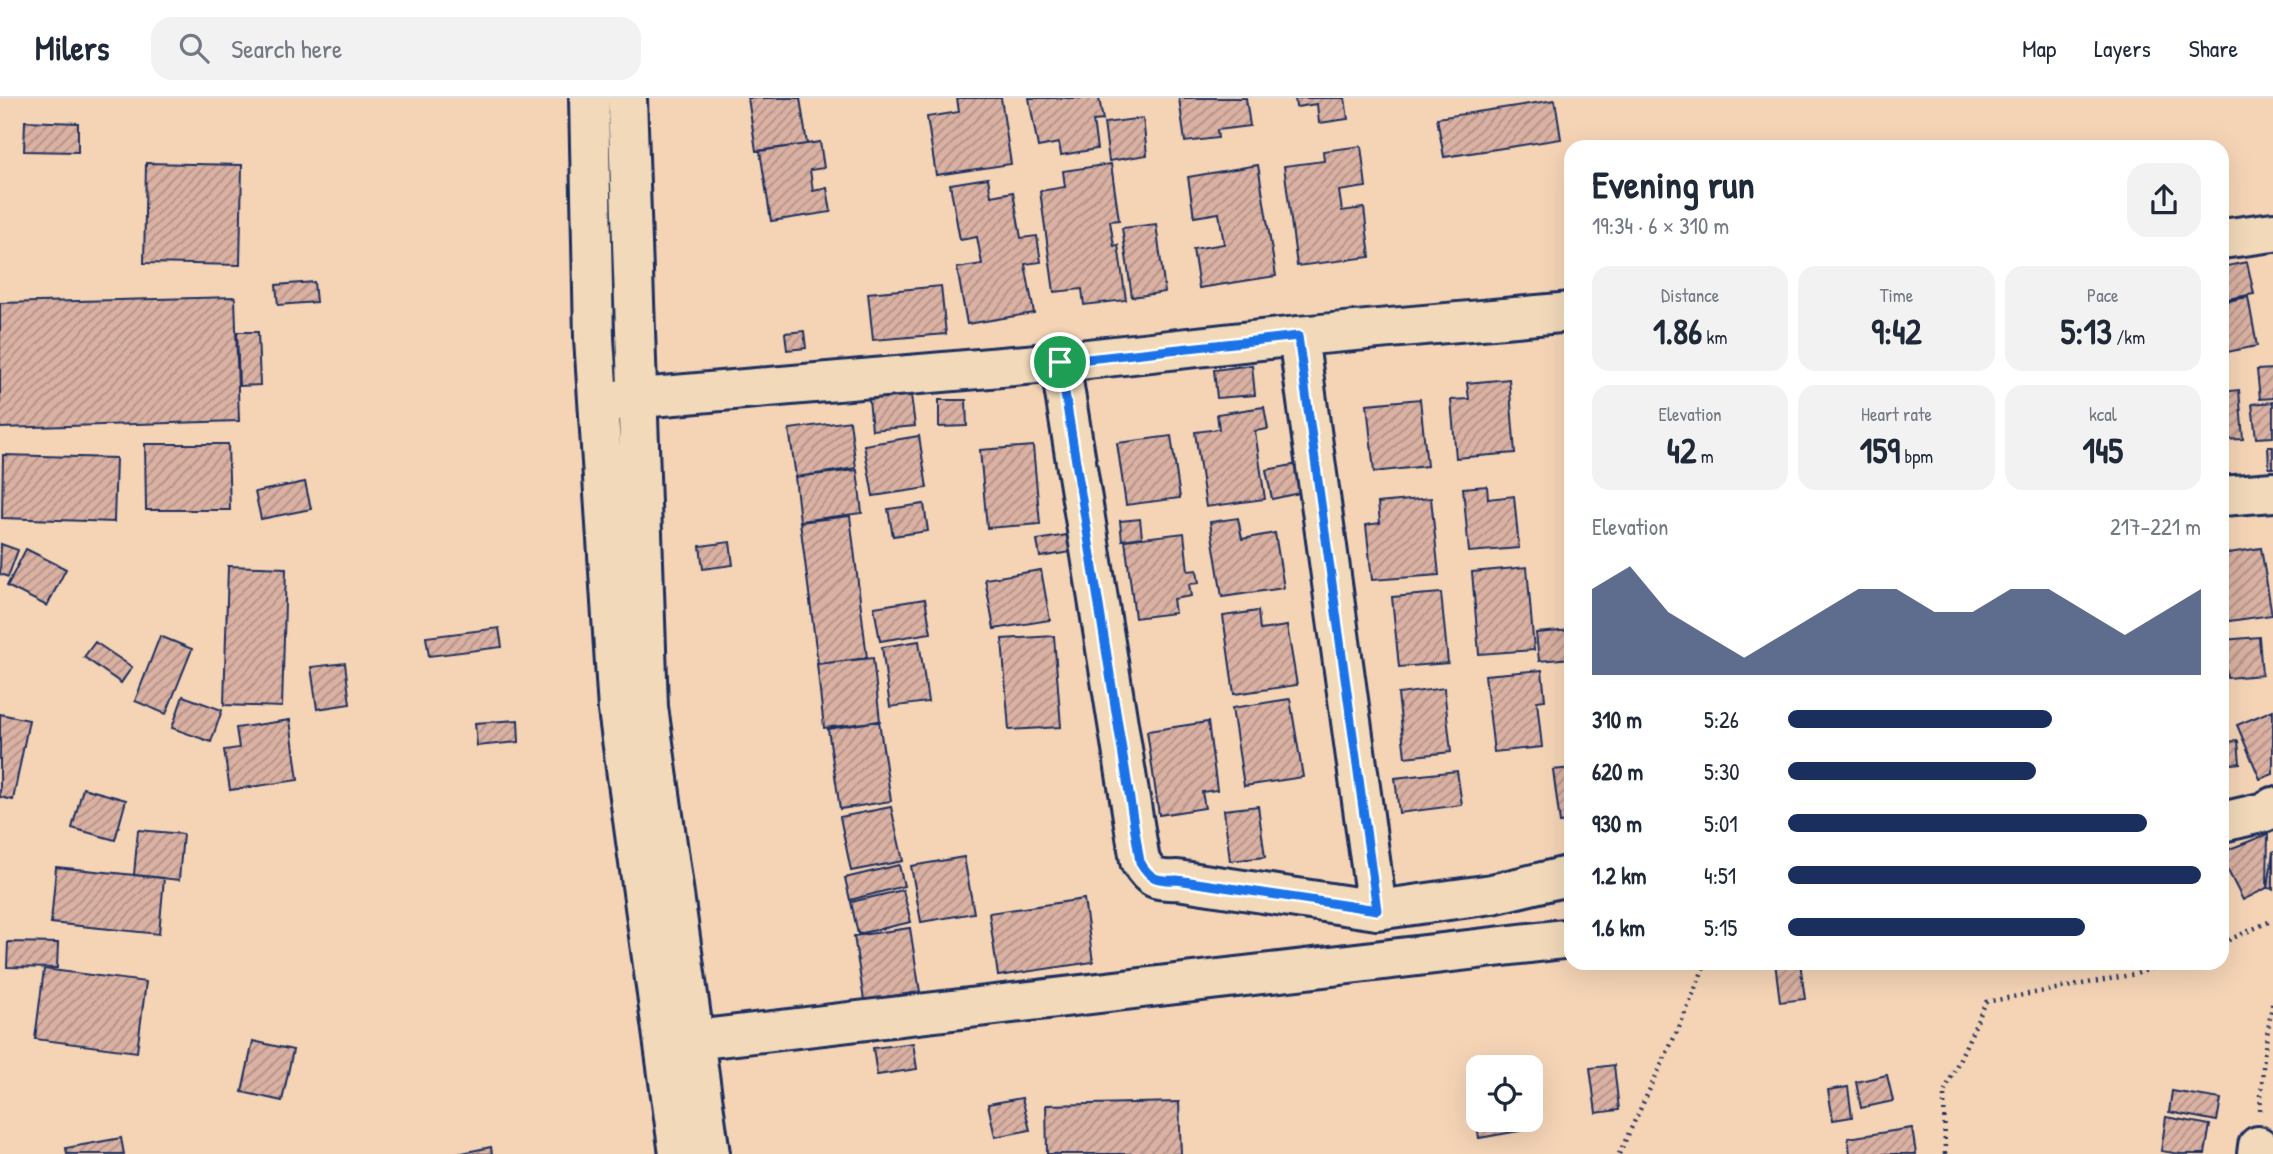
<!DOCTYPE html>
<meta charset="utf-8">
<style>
body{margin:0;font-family:"Patrick Hand",sans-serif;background:#f2f2f3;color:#1f2937;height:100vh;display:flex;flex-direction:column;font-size:26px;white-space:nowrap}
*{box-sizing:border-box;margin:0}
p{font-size:23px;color:#747a83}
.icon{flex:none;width:38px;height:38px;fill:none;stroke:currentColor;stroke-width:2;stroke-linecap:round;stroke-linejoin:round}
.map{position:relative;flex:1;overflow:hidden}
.details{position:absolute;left:1564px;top:42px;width:665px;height:830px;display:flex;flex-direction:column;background:#fff;border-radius:21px;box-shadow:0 7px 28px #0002}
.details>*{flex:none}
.controls{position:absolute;left:1466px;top:957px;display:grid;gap:14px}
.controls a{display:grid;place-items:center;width:77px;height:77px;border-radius:14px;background:#fff;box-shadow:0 7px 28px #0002;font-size:35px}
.pin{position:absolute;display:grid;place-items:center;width:60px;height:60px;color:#fff;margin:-30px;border:4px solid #fff;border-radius:50%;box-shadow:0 2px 7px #0007}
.round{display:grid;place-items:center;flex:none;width:74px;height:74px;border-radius:21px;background:#f2f2f3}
.headline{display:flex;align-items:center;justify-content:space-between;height:119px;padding:0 28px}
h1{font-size:38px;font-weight:700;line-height:52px}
.metrics{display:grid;grid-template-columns:repeat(3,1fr);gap:10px;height:119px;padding:7px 28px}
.metrics div{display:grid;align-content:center;border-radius:18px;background:#f2f2f3;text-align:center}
.metrics b{font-size:35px;font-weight:700}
.metrics small{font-size:19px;font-weight:400}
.metrics p{font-size:19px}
.chart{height:196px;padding:14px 28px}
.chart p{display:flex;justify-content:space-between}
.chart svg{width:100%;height:126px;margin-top:7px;fill:#1b2f5e;opacity:.7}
ul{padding:0 28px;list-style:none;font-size:23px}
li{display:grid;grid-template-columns:112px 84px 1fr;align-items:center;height:52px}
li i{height:18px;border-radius:9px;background:#1b2f5e}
header{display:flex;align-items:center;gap:42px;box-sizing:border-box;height:98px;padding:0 35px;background:#fff;border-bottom:2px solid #e0e1e3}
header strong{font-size:33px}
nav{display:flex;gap:38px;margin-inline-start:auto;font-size:24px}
.search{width:490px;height:63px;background:#f2f2f3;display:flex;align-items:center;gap:18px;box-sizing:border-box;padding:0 24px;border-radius:21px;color:#747a83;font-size:26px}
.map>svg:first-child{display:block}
.building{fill:url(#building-hatch);stroke:#1b2f5e;stroke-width:2}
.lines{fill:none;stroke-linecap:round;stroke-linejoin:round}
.minor-casing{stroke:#1b2f5e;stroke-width:44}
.major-casing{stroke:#1b2f5e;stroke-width:44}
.path{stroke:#1b2f5e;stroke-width:4.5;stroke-dasharray:2 5;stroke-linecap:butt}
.minor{stroke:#f1d9b9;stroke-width:38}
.major{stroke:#f1d9b9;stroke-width:38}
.route-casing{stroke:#fff;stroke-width:14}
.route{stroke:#1a73e8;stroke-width:9}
</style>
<header>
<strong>Milers</strong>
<div class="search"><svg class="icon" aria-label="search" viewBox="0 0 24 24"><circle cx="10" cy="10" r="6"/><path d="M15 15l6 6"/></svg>Search here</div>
<nav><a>Map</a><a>Layers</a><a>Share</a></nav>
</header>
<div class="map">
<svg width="2273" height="1056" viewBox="0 0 2273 1056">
<defs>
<pattern id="building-hatch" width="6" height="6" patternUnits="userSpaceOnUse" patternTransform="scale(1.75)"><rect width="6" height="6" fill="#dab1a2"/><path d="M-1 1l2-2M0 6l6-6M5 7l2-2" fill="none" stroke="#b09087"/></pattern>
</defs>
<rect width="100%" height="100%" fill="#f5d4b6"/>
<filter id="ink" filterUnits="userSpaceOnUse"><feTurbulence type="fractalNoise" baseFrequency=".0143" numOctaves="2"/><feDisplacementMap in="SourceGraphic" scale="14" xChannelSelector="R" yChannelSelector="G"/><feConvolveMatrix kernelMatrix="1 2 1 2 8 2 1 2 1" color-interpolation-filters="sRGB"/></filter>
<g filter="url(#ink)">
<path class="building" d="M 748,0 L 800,0 L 807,46 L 756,53 Z
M 957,0 L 1001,0 L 1011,66 L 936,77 L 927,19 L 959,14 Z
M 1029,0 L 1099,0 L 1103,22 L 1093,23 L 1097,51 L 1061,57 L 1059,45 L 1038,49 Z
M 1179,0 L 1246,0 L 1250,28 L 1217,32 L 1218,40 L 1185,44 Z
M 1295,0 L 1345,0 L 1348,21 L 1319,25 L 1317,6 L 1296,9 Z
M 1555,2 L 1561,41 L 1444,59 L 1437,20 Z
M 1143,20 L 1147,57 L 1109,63 L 1104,25 Z
M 25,23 L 78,25 L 78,54 L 24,53 Z
M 820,44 L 824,70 L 810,72 L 813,93 L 827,90 L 831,114 L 771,123 L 760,53 Z
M 1361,48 L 1366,89 L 1339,93 L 1342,113 L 1364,110 L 1370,159 L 1297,168 L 1284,68 L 1324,63 L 1323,53 Z
M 146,65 L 242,67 L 240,167 L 144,165 Z
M 1111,66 L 1119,122 L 1110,123 L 1114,148 L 1118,147 L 1126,202 L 1084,207 L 1082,191 L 1054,194 L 1040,93 L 1065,89 L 1063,73 Z
M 1258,67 L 1276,178 L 1199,190 L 1193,151 L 1224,146 L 1219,115 L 1194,119 L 1188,79 Z
M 988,80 L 991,98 L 1013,94 L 1021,140 L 1037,138 L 1041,164 L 1025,166 L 1034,215 L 967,226 L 957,170 L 982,166 L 977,139 L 960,142 L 950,86 Z
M 1156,126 L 1165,194 L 1132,199 L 1122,130 Z
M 2247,164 L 2254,196 L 2222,202 L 2222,169 Z
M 314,184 L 316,204 L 278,207 L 276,187 Z
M 941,188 L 946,236 L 873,242 L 868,195 Z
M 235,199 L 239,323 L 0,330 L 0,205 Z
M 2248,199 L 2257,248 L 2222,255 L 2222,204 Z
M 804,233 L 806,250 L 787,252 L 785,235 Z
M 237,234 L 258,234 L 260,287 L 239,288 Z
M 1252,267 L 1255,297 L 1217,300 L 1214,272 Z
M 2273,271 L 2273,300 L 2260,301 L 2257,272 Z
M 1509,281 L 1515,355 L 1456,360 L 1451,302 L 1469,301 L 1467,285 Z
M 2239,292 L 2243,341 L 2222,342 L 2222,294 Z
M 911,297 L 915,328 L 872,332 L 869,301 Z
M 1420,301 L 1427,368 L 1374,374 L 1367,306 Z
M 939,302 L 966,302 L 967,328 L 939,329 Z
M 2273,304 L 2273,339 L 2256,340 L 2252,306 Z
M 1264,309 L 1268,331 L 1255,333 L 1265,401 L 1206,409 L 1195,334 L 1219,331 L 1217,316 Z
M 850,323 L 856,370 L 796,379 L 789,331 Z
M 919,338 L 927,390 L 873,398 L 864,347 Z
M 1171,338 L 1180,400 L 1126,407 L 1117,345 Z
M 145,346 L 228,346 L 230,412 L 146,412 Z
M 1033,348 L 1040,426 L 987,430 L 980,352 Z
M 2268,349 L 2273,349 L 2273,370 L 2269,370 Z
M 3,357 L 116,360 L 114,424 L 2,420 Z
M 1298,366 L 1304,394 L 1272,401 L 1266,372 Z
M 857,372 L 862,415 L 800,423 L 795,379 Z
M 305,384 L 311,411 L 261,421 L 255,394 Z
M 1487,388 L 1488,401 L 1514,398 L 1519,450 L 1469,454 L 1463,390 Z
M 1431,400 L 1439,477 L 1372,482 L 1366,427 L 1380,425 L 1378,405 Z
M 924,406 L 928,433 L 893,438 L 888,411 Z
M 850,418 L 867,560 L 818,566 L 800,424 Z
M 1238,420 L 1242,441 L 1275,435 L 1284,490 L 1222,499 L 1210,424 Z
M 1140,421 L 1142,439 L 1122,442 L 1120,423 Z
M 1184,435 L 1188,473 L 1197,472 L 1199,485 L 1189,486 L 1191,498 L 1173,501 L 1175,515 L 1135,520 L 1125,442 Z
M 1067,437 L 1071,454 L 1040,459 L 1037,442 Z
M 730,444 L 733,467 L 703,471 L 700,448 Z
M 1,446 L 18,452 L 8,479 L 0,476 Z
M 2261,450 L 2272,517 L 2222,524 L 2222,456 Z
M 26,451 L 66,471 L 47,508 L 7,488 Z
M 228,468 L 286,470 L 282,609 L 224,607 Z
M 1527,469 L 1534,552 L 1479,556 L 1472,474 Z
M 1041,472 L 1050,522 L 994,531 L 985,481 Z
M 1441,495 L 1448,565 L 1399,569 L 1392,499 Z
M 925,501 L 931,535 L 880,543 L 874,509 Z
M 1258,513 L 1260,532 L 1287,528 L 1297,587 L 1234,596 L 1223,518 Z
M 499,530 L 502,549 L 429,558 L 426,539 Z
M 1572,532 L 1572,560 L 1539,563 L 1536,535 Z
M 160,538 L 192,551 L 166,616 L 135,603 Z
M 1054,538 L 1061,629 L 1009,632 L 1002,541 Z
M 2259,539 L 2262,577 L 2227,580 L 2223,542 Z
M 919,543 L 928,604 L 890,609 L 882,549 Z
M 95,544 L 132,569 L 121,585 L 84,559 Z
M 873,560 L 880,623 L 824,630 L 817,566 Z
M 345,565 L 350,606 L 317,611 L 311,569 Z
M 1542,572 L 1545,602 L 1537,603 L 1542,649 L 1494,654 L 1485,577 Z
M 1444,590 L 1451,654 L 1405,659 L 1398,596 Z
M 183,598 L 222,612 L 211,644 L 172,630 Z
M 1290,601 L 1303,679 L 1244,688 L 1232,610 Z
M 2225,610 L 2228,639 L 2222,639 L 2222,611 Z
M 2273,612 L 2273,676 L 2260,681 L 2237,627 Z
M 0,616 L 29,622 L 13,702 L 0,699 Z
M 290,622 L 298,682 L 230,692 L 224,652 L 239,650 L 236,630 Z
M 518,622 L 519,644 L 477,648 L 475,625 Z
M 879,623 L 891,703 L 840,711 L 828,631 Z
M 1208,624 L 1217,692 L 1202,694 L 1205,710 L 1159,717 L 1147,633 Z
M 2238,643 L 2240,665 L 2222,667 L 2222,644 Z
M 1572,670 L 1572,723 L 1560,725 L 1553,672 Z
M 1457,673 L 1462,707 L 1399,715 L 1395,680 Z
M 83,690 L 126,702 L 115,742 L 72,730 Z
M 1258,708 L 1265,759 L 1230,763 L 1224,712 Z
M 891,709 L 903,763 L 851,773 L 840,719 Z
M 138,732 L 183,736 L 179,782 L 134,777 Z
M 2268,736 L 2267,790 L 2243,802 L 2222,761 L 2222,754 Z
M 2273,753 L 2273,791 L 2268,790 Z
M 964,759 L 974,815 L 921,824 L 911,768 Z
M 899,767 L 904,788 L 850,802 L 845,780 Z
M 56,769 L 164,780 L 159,836 L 51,825 Z
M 903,792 L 911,824 L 858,836 L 851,804 Z
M 1084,801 L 1093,864 L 998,878 L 989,815 Z
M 910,830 L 920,894 L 864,902 L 854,838 Z
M 8,844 L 58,845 L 57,870 L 7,869 Z
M 1775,864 L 1800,864 L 1805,901 L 1780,904 Z
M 44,871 L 146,884 L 137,954 L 35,941 Z
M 253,943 L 293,952 L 282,1003 L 242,994 Z
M 913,945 L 917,971 L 877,977 L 873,950 Z
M 1614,967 L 1619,1012 L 1596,1015 L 1590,970 Z
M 1479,974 L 1479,1022 L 1530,1022 L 1531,1031 L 1479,1040 L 1468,975 Z
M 1887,977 L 1893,1003 L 1861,1010 L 1856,984 Z
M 1848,989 L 1852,1019 L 1833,1022 L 1828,992 Z
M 2172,993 L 2221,1001 L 2217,1023 L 2169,1014 Z
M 1022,1000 L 1030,1032 L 995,1039 L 988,1006 Z
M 1179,1004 L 1181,1056 L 1047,1056 L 1046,1007 Z
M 2166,1019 L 2210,1027 L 2205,1056 L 2180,1056 L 2161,1053 Z
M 1912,1030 L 1916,1056 L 1850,1056 L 1848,1040 Z
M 121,1040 L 124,1056 L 67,1056 L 66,1050 Z
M 491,1049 L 492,1056 L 457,1056 Z"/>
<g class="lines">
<g class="minor-casing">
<path id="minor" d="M 2222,141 L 2273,134
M 1298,238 L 1377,812
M 1060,264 L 1140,763 C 1150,781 1157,783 1177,782 L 1377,812 L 1492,796 L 1572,777
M 605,303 L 1060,264 L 1298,238 L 1572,214
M 2222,398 L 2273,394
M 2222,724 L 2265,714 L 2273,709
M 694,942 L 1572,840
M 2257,1056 L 2258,1048"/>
</g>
<g class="major-casing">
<path id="major" d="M 589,0 L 594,240 L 618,612 L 679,1056
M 627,0 L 648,609 L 710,1056"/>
</g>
<path class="path" d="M 2222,845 L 2273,822
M 2260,1012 L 2264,956 L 2273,901
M 1619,1056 L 1682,923 L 1706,864
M 1945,1056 L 1944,995 L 1986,904 L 2136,876 L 2170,864"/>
<use href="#minor" class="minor"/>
<use href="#major" class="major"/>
</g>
</g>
<g class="lines" filter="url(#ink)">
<g class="route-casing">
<path id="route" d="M 1298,238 L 1377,812 L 1177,782 C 1157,783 1150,781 1140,764 L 1060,264 Z"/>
</g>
<use href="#route" class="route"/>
</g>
</svg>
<div class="controls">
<a><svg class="icon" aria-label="locate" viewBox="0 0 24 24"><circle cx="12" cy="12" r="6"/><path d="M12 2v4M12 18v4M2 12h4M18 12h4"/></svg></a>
</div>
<div class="pin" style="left:1060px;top:264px;background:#1e9e55"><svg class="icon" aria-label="arrive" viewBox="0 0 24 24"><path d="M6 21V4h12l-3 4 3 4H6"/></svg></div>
<section class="details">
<div class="headline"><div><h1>Evening run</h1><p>19:34 · 6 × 310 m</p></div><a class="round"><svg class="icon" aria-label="share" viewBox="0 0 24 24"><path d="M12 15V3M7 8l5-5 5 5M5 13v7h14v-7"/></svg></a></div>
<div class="metrics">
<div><p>Distance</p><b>1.86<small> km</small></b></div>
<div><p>Time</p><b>9:42</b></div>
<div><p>Pace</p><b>5:13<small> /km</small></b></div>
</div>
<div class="metrics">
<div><p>Elevation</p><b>42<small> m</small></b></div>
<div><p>Heart rate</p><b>159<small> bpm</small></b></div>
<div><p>kcal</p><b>145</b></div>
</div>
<div class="chart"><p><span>Elevation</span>217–221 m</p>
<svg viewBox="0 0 160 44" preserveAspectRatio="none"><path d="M0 44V14L10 6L20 22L30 30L40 38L50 30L60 22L70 14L80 14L90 22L100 22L110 14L120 14L130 22L140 30L150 22L160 14V44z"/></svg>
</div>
<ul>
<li><b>310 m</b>5:26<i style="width:64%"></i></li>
<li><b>620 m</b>5:30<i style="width:60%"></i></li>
<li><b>930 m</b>5:01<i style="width:87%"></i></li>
<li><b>1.2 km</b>4:51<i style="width:100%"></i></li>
<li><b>1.6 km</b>5:15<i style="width:72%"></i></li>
</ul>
</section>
</div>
